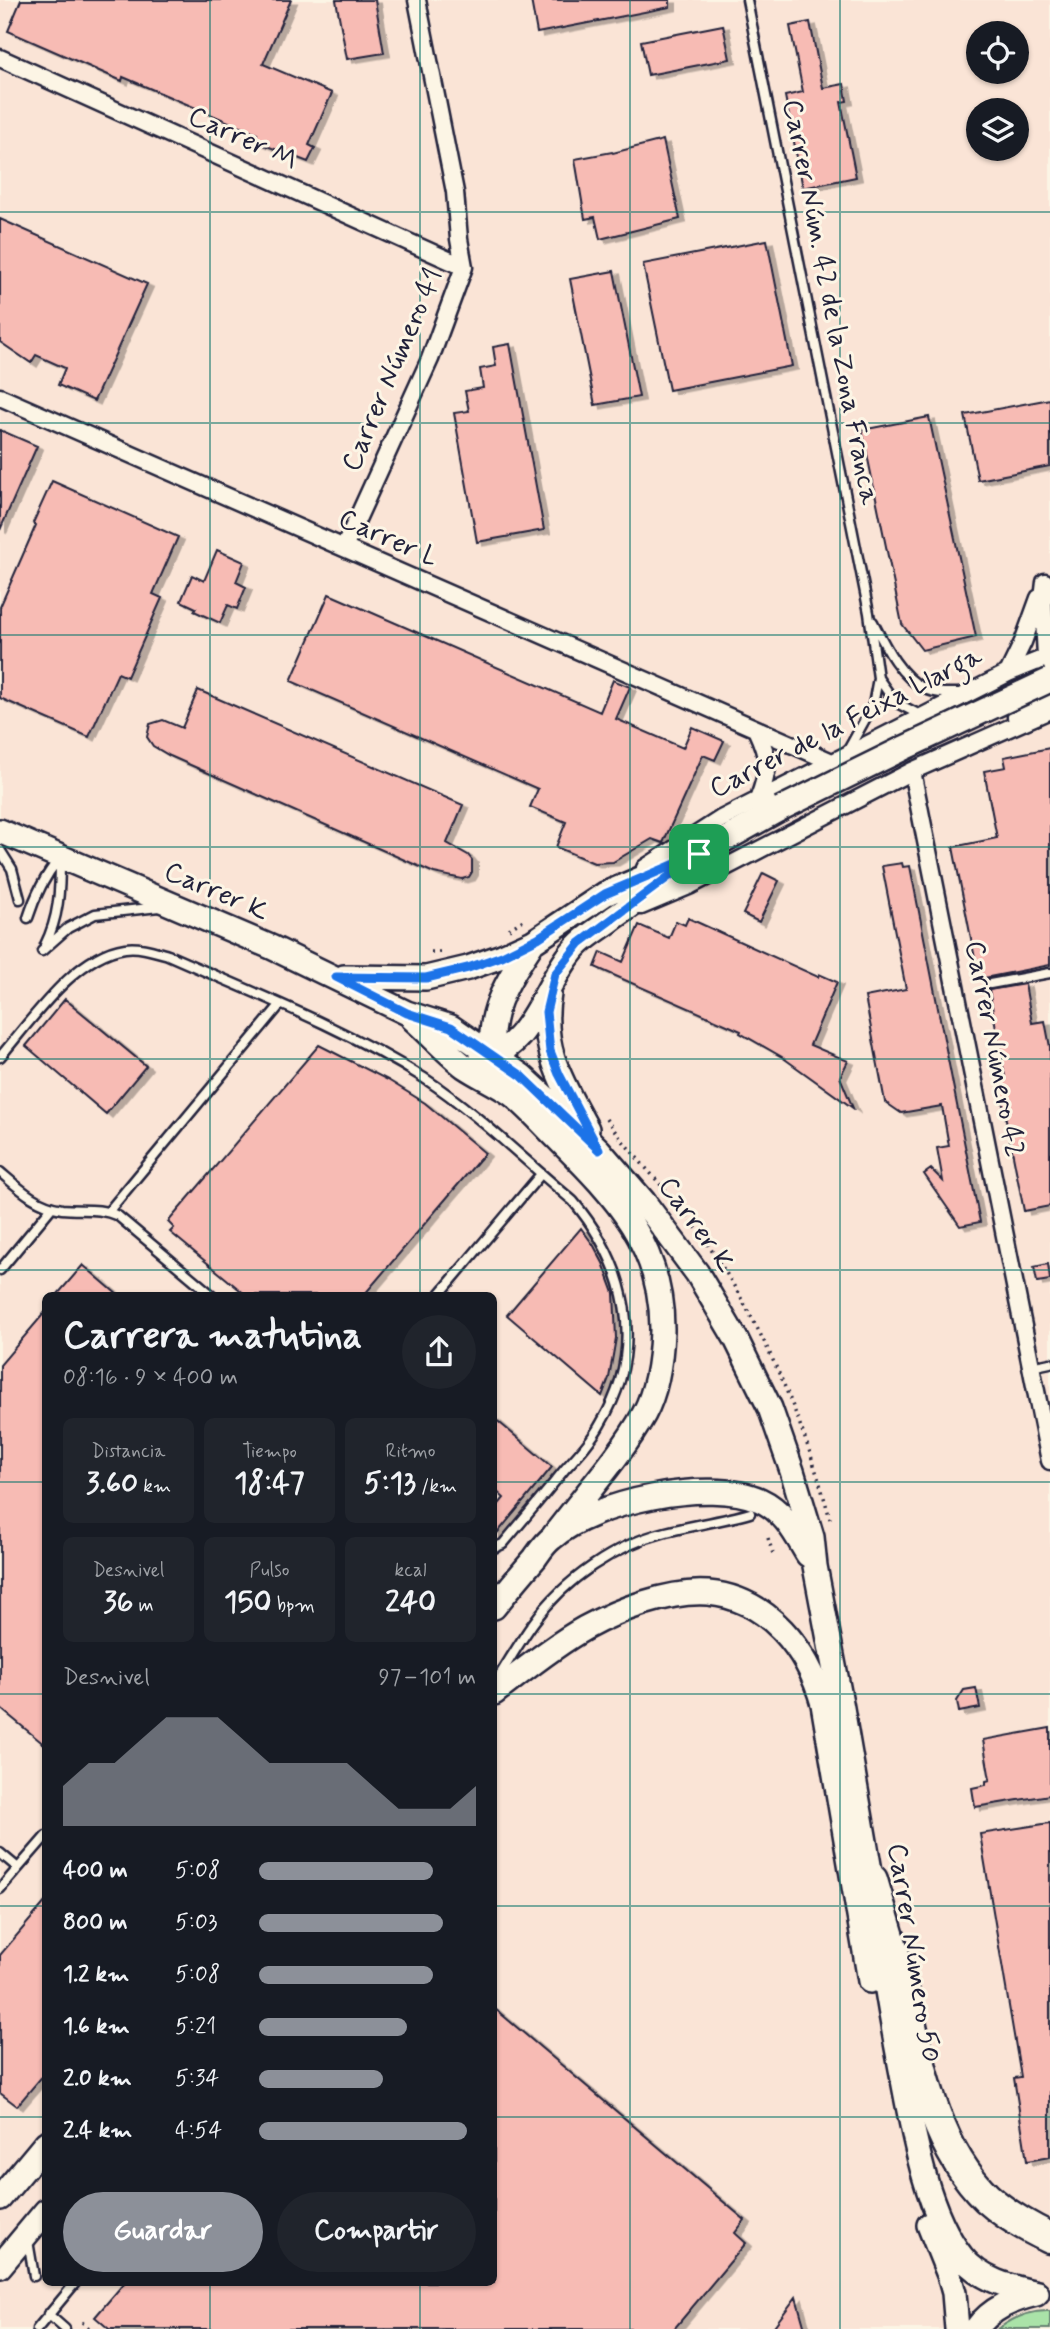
<!DOCTYPE html>
<html lang="es">
<meta charset="utf-8">
<style>
body{margin:0;font-family:Mynerve,sans-serif;background:#20242c;color:#f1f3f6;height:100vh;display:flex;flex-direction:column;font-size:26px;white-space:nowrap}
*{box-sizing:border-box;margin:0}
p{font-size:23px;color:#9ea1a6}
.icon{flex:none;width:38px;height:38px;fill:none;stroke:currentColor;stroke-width:2;stroke-linecap:round;stroke-linejoin:round}
.map{position:relative;flex:1;overflow:hidden}
.details{position:absolute;left:42px;top:1292px;width:455px;height:994px;display:flex;flex-direction:column;background:#171b24;border-radius:10px;box-shadow:0 2px 5px #0004}
.details>*{flex:none}
.controls{position:absolute;left:966px;top:21px;display:grid;gap:14px}
.controls a{display:grid;place-items:center;width:63px;height:63px;border-radius:50%;background:#171b24;box-shadow:0 2px 5px #0004;font-size:35px}
.pin{position:absolute;display:grid;place-items:center;width:60px;height:60px;color:#fff;margin:-30px;border-radius:14px;box-shadow:0 4px 10px #0006}
.round{display:grid;place-items:center;flex:none;width:74px;height:74px;border-radius:37px;background:#20242c}
.overview{display:flex;align-items:center;justify-content:space-between;height:119px;padding:0 21px}
h1{font-size:38px;font-weight:700;line-height:52px}
.figures{display:grid;grid-template-columns:repeat(3,1fr);gap:10px;height:119px;padding:7px 21px}
.figures div{display:grid;align-content:center;border-radius:10px;background:#20242c;text-align:center}
.figures b{font-size:30px;font-weight:700}
.figures small{font-size:19px;font-weight:400}
.figures p{font-size:19px}
.chart{height:196px;padding:14px 21px}
.chart p{display:flex;justify-content:space-between}
.chart svg{width:100%;height:126px;margin-top:7px;fill:#8c9099;opacity:.7}
.primary-button{display:flex;gap:14px;margin-top:auto;padding:14px 21px}
.primary-button a{flex:1;height:80px;border-radius:42px;background:#8c9099;color:#fff;font-size:28px;font-weight:700;line-height:80px;text-align:center}
.primary-button a+a{background:#20242c;color:#f1f3f6}
ul{padding:0 21px;list-style:none;font-size:23px}
li{display:grid;grid-template-columns:112px 84px 1fr;align-items:center;height:52px}
li i{height:18px;border-radius:9px;background:#8c9099}
.map>svg:first-child{display:block}
.built{fill:#fae4d6;fill-rule:evenodd}
.green{fill:#aae3a8;stroke:#668272;stroke-width:2}
.building{fill:#f7bbb4;stroke:#22223b;stroke-width:2;filter:url(#shadow)}
.lines{fill:none;stroke-linecap:round;stroke-linejoin:round}
.lane-casing{stroke:#22223b;stroke-width:13}
.street-casing{stroke:#22223b;stroke-width:21}
.secondary-casing{stroke:#22223b;stroke-width:28}
.highway-casing{stroke:#22223b;stroke-width:35}
.path{stroke:#22223b;stroke-width:3.5;stroke-dasharray:2 5;stroke-linecap:butt}
.lane{stroke:#fcf5e5;stroke-width:8}
.street{stroke:#fcf5e5;stroke-width:16}
.secondary{stroke:#fcf5e5;stroke-width:23}
.highway{stroke:#fcf5e5;stroke-width:30}
.secondary-bridge-casing{stroke:#22223b;stroke-width:28;stroke-linecap:butt}
.secondary-bridge{stroke:#fcf5e5;stroke-width:23}
.route-casing{stroke:#fff;stroke-width:14}
.route{stroke:#1a73e8;stroke-width:9}
.grid{fill:none;stroke:#0f766e;stroke-width:2;stroke-opacity:0.55}
.labels{text-anchor:middle;dominant-baseline:central;stroke-width:6;stroke-linejoin:round;paint-order:stroke}
.street-label{font-size:28px;fill:#22223b;stroke:#fcf5e5}
</style>
<div class="map">
<svg width="1050" height="2329" viewBox="0 0 1050 2329">
<defs>
<filter id="shadow"><feDropShadow dx="6" dy="3.5" stdDeviation="0" flood-color="#0004"/></filter>
</defs>
<rect width="100%" height="100%" fill="#fcf5e5"/>
<filter id="ink" filterUnits="userSpaceOnUse"><feTurbulence type="fractalNoise" baseFrequency=".0143" numOctaves="2"/><feDisplacementMap in="SourceGraphic" scale="14" xChannelSelector="R" yChannelSelector="G"/><feConvolveMatrix kernelMatrix="1 2 1 2 8 2 1 2 1" color-interpolation-filters="sRGB"/></filter>
<g filter="url(#ink)">
<path class="built" d="M 0,0 L 1050,0 L 1050,2329 L 0,2329 ZM 978,33 L 1017,33 L 1017,72 L 978,72 ZM 978,110 L 1017,110 L 1017,149 L 978,149 ZM 46,1295 L 494,1295 L 494,2282 L 46,2282 Z"/>
<path class="green" d="M 1050,2311 L 1050,2329 L 998,2329 C 1014,2317 1030,2310 1050,2311 Z"/>
<path class="building" d="M 21,0 L 291,0 L 263,64 L 332,93 L 309,145 L 315,148 L 308,162 L 254,141 L 257,134 L 123,77 L 122,81 L 8,31 Z
M 336,0 L 375,0 L 384,53 L 347,59 Z
M 531,0 L 670,0 L 670,7 L 537,33 Z
M 810,22 L 823,88 L 844,84 L 847,101 L 841,102 L 856,177 L 803,188 L 785,96 L 803,92 L 790,26 Z
M 723,25 L 730,59 L 648,75 L 641,41 Z
M 663,140 L 680,219 L 600,239 L 595,217 L 585,219 L 575,159 L 612,152 L 613,153 Z
M 0,219 L 147,284 L 94,401 L 58,385 L 65,368 L 36,355 L 31,363 L 0,342 Z
M 767,240 L 792,366 L 669,390 L 643,264 Z
M 614,271 L 639,397 L 595,405 L 570,279 Z
M 510,344 L 544,530 L 477,542 L 454,413 L 469,411 L 465,391 L 483,388 L 480,369 L 496,366 L 493,347 Z
M 1050,399 L 1050,466 L 978,480 L 965,415 Z
M 929,417 L 976,637 L 922,650 L 902,624 L 862,430 Z
M 0,430 L 37,446 L 0,530 Z
M 52,481 L 178,537 L 153,594 L 162,598 L 127,677 L 118,673 L 89,737 L 0,698 L 0,607 L 36,525 L 33,523 Z
M 217,550 L 244,562 L 236,582 L 246,587 L 237,609 L 228,605 L 220,623 L 194,611 L 196,608 L 181,601 L 192,575 L 204,581 Z
M 329,594 L 600,712 L 613,680 L 630,687 L 616,719 L 683,748 L 692,727 L 724,741 L 715,760 L 703,755 L 663,843 L 652,839 L 613,862 L 594,863 L 556,847 L 566,822 L 530,807 L 538,789 L 291,681 Z
M 198,690 L 463,805 L 447,843 L 468,855 L 472,860 L 472,872 L 469,877 L 462,879 L 434,873 L 170,756 L 153,746 L 147,737 L 150,724 L 163,720 L 182,728 Z
M 1050,748 L 1050,965 L 979,979 L 953,847 L 997,838 L 984,771 L 1006,767 L 1004,757 Z
M 902,863 L 903,867 L 910,866 L 980,1222 L 960,1226 L 924,1174 L 931,1169 L 943,1181 L 937,1148 L 949,1146 L 942,1106 L 901,1113 L 885,1102 L 865,997 L 906,989 L 882,866 Z
M 763,873 L 779,881 L 759,922 L 743,914 Z
M 688,918 L 818,977 L 819,974 L 837,982 L 810,1045 L 848,1061 L 840,1077 L 853,1108 L 782,1057 L 740,1033 L 741,1031 L 595,967 L 601,952 L 623,962 L 639,925 L 669,938 L 676,921 L 685,925 Z
M 1025,984 L 1032,1023 L 1045,1021 L 1050,1047 L 1050,1206 L 1024,1211 L 998,1079 L 1005,1077 L 989,990 Z
M 65,999 L 146,1066 L 106,1114 L 26,1046 Z
M 319,1045 L 388,1080 L 425,1103 L 485,1153 L 364,1295 L 246,1295 L 170,1232 L 174,1228 L 168,1222 Z
M 581,1228 L 594,1246 L 603,1263 L 614,1293 L 616,1338 L 609,1378 L 602,1396 L 507,1315 Z
M 1048,1264 L 1050,1280 L 1037,1282 L 1034,1267 Z
M 83,1265 L 118,1295 L 57,1295 Z
M 46,1311 L 46,1746 L 0,1708 L 0,1365 Z
M 494,1418 L 552,1467 L 494,1537 L 494,1510 L 504,1498 L 494,1489 Z
M 976,1688 L 980,1708 L 959,1712 L 957,1701 L 964,1690 Z
M 1050,1728 L 1050,1795 L 975,1807 L 972,1788 L 986,1785 L 986,1781 L 990,1780 L 983,1740 Z
M 1050,1823 L 1050,2157 L 1027,2161 L 1014,2078 L 1021,2077 L 980,1834 Z
M 46,1901 L 46,2072 L 17,2106 L 0,2093 L 0,1955 Z
M 494,2008 L 745,2220 L 735,2233 L 746,2243 L 674,2329 L 109,2329 L 95,2317 L 125,2282 L 494,2282 Z
M 796,2297 L 805,2329 L 772,2329 Z"/>
<g class="lines">
<g class="lane-casing">
<path id="lane" d="M 747,0 L 869,613 L 878,678 L 895,702 L 922,716
M 873,622 C 885,646 900,677 925,689 C 935,694 948,693 959,693
M 847,752 L 873,705 L 878,678
M 0,850 L 12,869 L 20,899
M 28,918 C 35,896 44,877 59,859
M 45,945 C 59,917 60,891 60,860
M 42,951 L 68,928 L 95,914 L 159,907
M 990,984 L 1050,973
M 0,1057 C 31,1021 75,955 125,948 C 140,946 154,951 168,955 C 254,993 345,1028 424,1078 C 476,1112 524,1160 573,1201 C 627,1265 647,1347 601,1423 C 592,1440 578,1455 565,1469 C 545,1494 524,1519 503,1544 L 494,1548
M 0,1172 C 20,1189 36,1205 62,1209 C 82,1211 99,1207 118,1216 L 212,1295
M 108,1212 L 280,1005
M 0,1270 L 52,1207
M 439,1295 L 541,1174
M 1031,1367 L 1050,1363
M 496,1681 C 509,1661 520,1641 534,1622 C 565,1579 615,1545 666,1532 C 694,1525 722,1521 750,1513
M 0,1853 L 18,1868
M 0,1889 L 46,1836
M 28,2241 L 34,2276
M 48,2314 L 65,2329
M 37,2329 L 76,2282"/>
</g>
<g class="street-casing">
<path id="street" d="M 0,58 L 464,267
M 0,397 L 832,762
M 344,548 L 430,359 L 464,267 L 459,239 L 455,192 L 417,0
M 1008,673 L 1023,642 L 1039,598
M 1016,717 L 1048,695 L 1043,599 L 1045,582
M 756,729 C 770,759 770,769 758,800
M 912,771 L 1050,1461
M 645,868 L 721,819 L 1008,673 L 1050,656
M 641,906 L 691,885 L 912,771 L 1050,710"/>
</g>
<g class="secondary-casing">
<path id="secondary" d="M 0,831 L 271,947 L 407,1013 L 451,1027 L 522,1076 L 548,1100 L 599,1150 L 644,1202 L 697,1273 L 736,1339 L 770,1408 L 792,1471 L 812,1537 L 815,1566 L 842,1708 L 874,1894
M 344,977 L 426,978 L 468,968 L 502,956 L 533,942 L 605,894 L 699,854 L 780,809
M 549,994 C 539,1048 563,1084 587,1129
M 413,1019 C 430,1034 446,1052 464,1066 C 479,1076 495,1083 510,1093 C 528,1106 544,1126 560,1141 C 616,1197 663,1246 662,1331 C 661,1359 657,1390 644,1414 C 621,1456 581,1499 552,1538
M 482,1055 C 530,1057 547,973 580,943 C 591,933 604,926 615,917 C 634,904 653,889 671,875
M 496,1064 C 481,1019 509,978 533,942
M 494,1607 C 507,1591 521,1574 535,1558 C 540,1551 545,1543 552,1538 C 593,1502 710,1477 760,1500 C 784,1511 795,1533 808,1555
M 494,1693 C 523,1671 553,1646 585,1628 C 618,1610 670,1590 708,1593 C 768,1598 808,1650 823,1704 L 870,1981
M 880,1942 C 885,1985 893,2027 901,2069 C 912,2126 925,2211 962,2257 C 980,2280 1010,2287 1037,2293
M 0,2198 L 46,2143
M 929,2225 L 949,2275 L 954,2293 L 957,2329
M 0,2266 L 46,2211
M 976,2329 C 991,2308 1012,2300 1036,2294"/>
</g>
<g class="highway-casing">
<path id="highway" d="M 872,1880 C 881,1912 892,1944 900,1977 C 918,2051 929,2142 987,2198 C 1006,2215 1027,2227 1050,2238"/>
</g>
<path class="path" d="M 509,929 L 525,919
M 431,952 L 443,952
M 606,1119 C 636,1161 675,1196 704,1239 C 763,1325 803,1418 830,1519
M 768,1538 L 774,1557
M 82,2322 L 90,2329"/>
<use href="#lane" class="lane"/>
<use href="#street" class="street"/>
<use href="#secondary" class="secondary"/>
<use href="#highway" class="highway"/>
<g class="secondary-bridge-casing">
<path id="secondary-bridge" d="M 780,809 L 904,748 L 1050,680"/>
</g>
<use href="#secondary-bridge" class="secondary-bridge"/>
</g>
</g>
<g class="lines" filter="url(#ink)">
<g class="route-casing">
<path id="route" d="M 699,854 L 580,943 L 555,974 L 546,1012 L 550,1051 L 559,1074 L 599,1150 L 522,1076 L 451,1027 L 407,1013 L 336,977 L 426,978 L 468,968 L 502,956 L 538,938 L 605,894 Z"/>
</g>
<use href="#route" class="route"/>
</g>
<path class="grid" d="M 210,0 L 210,1295M 420,0 L 420,1295M 630,0 L 630,2329M 840,0 L 840,2329M 0,212 L 1050,212M 0,423 L 1050,423M 0,635 L 1050,635M 0,847 L 1050,847M 0,1059 L 1050,1059M 0,1270 L 1050,1270M 0,1482 L 46,1482M 494,1482 L 1050,1482M 0,1694 L 46,1694M 494,1694 L 1050,1694M 0,1906 L 46,1906M 494,1906 L 1050,1906M 0,2117 L 46,2117M 494,2117 L 1050,2117M 210,2282 L 210,2329M 420,2282 L 420,2329"/>
<g class="labels">
<g class="street-label">
<text transform="translate(243 139) rotate(24)">Carrer M</text>
<text transform="translate(830 302) rotate(79)">Carrer Núm. 42 de la Zona Franca</text>
<text transform="translate(393 370) rotate(-67)">Carrer Número 41</text>
<text transform="translate(388 539) rotate(24)">Carrer L</text>
<text transform="translate(846 723) rotate(-27)">Carrer de la Feixa Llarga</text>
<text transform="translate(216 892) rotate(23)">Carrer K</text>
<text transform="translate(994 1049) rotate(79)">Carrer Número 42</text>
<text transform="translate(696 1225) rotate(54)">Carrer K</text>
<text transform="translate(913 1953) rotate(81)">Carrer Número 50</text>
</g>
</g>
</svg>
<div class="controls">
<a><svg class="icon" aria-label="locate" viewBox="0 0 24 24"><circle cx="12" cy="12" r="6"/><path d="M12 2v4M12 18v4M2 12h4M18 12h4"/></svg></a>
<a><svg class="icon" aria-label="layers" viewBox="0 0 24 24"><path d="M12 4l9 5-9 5-9-5zM3 14l9 5 9-5"/></svg></a>
</div>
<div class="pin" style="left:699px;top:854px;background:#1e9e55"><svg class="icon" aria-label="arrive" viewBox="0 0 24 24"><path d="M6 21V4h12l-3 4 3 4H6"/></svg></div>
<section class="details">
<div class="overview"><div><h1>Carrera matutina</h1><p>08:16 · 9 × 400 m</p></div><a class="round"><svg class="icon" aria-label="share" viewBox="0 0 24 24"><path d="M12 15V3M7 8l5-5 5 5M5 13v7h14v-7"/></svg></a></div>
<div class="figures">
<div><p>Distancia</p><b>3.60<small> km</small></b></div>
<div><p>Tiempo</p><b>18:47</b></div>
<div><p>Ritmo</p><b>5:13<small> /km</small></b></div>
</div>
<div class="figures">
<div><p>Desnivel</p><b>36<small> m</small></b></div>
<div><p>Pulso</p><b>150<small> bpm</small></b></div>
<div><p>kcal</p><b>240</b></div>
</div>
<div class="chart"><p><span>Desnivel</span>97–101 m</p>
<svg viewBox="0 0 160 44" preserveAspectRatio="none"><path d="M0 44V30L10 22L20 22L30 14L40 6L50 6L60 6L70 14L80 22L90 22L100 22L110 22L120 30L130 38L140 38L150 38L160 30V44z"/></svg>
</div>
<ul>
<li><b>400 m</b>5:08<i style="width:80%"></i></li>
<li><b>800 m</b>5:03<i style="width:85%"></i></li>
<li><b>1.2 km</b>5:08<i style="width:80%"></i></li>
<li><b>1.6 km</b>5:21<i style="width:68%"></i></li>
<li><b>2.0 km</b>5:34<i style="width:57%"></i></li>
<li><b>2.4 km</b>4:54<i style="width:96%"></i></li>
</ul>
<div class="primary-button"><a>Guardar</a><a>Compartir</a></div>
</section>
</div>
